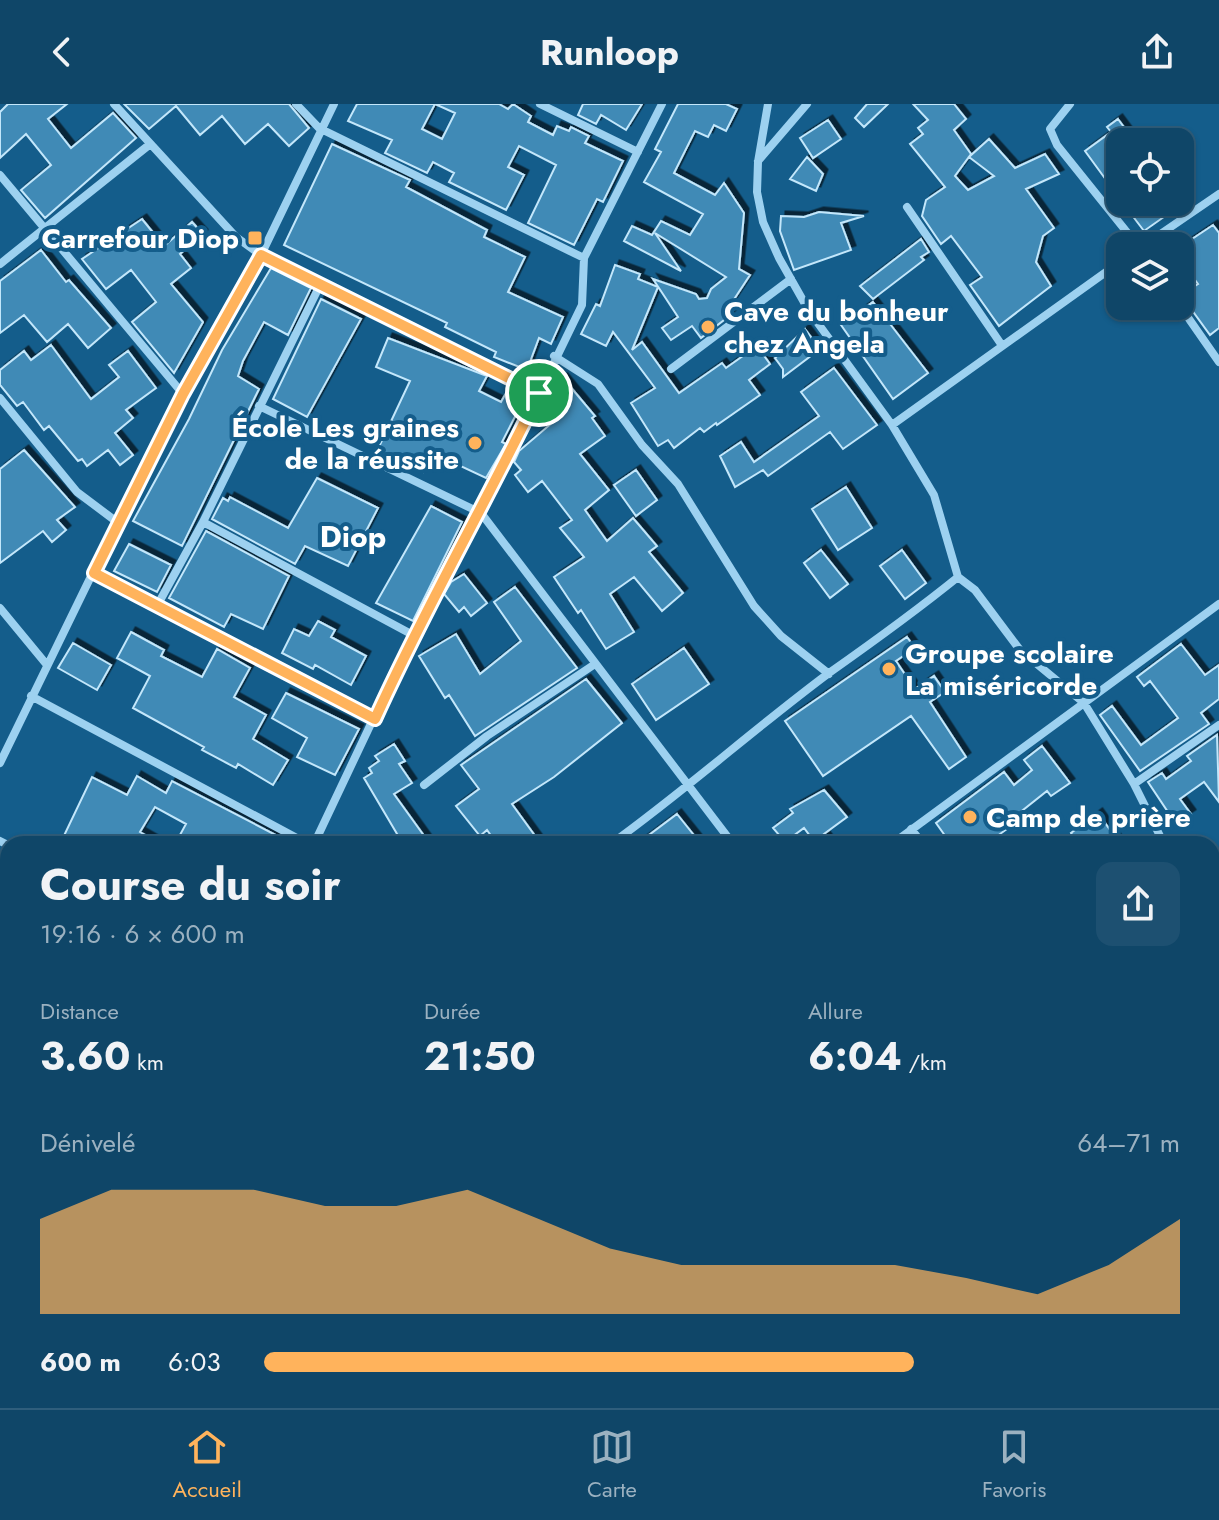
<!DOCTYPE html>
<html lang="fr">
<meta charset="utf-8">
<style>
body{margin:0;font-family:Jost,sans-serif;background:#1d5071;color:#f1f3f6;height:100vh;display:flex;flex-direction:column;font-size:30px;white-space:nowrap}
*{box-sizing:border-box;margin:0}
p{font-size:26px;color:#9bb1c0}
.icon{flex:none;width:44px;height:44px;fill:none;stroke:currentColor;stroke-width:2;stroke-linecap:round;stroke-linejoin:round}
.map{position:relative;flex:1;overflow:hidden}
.details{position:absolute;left:0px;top:732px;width:1220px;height:572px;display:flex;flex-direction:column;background:#0f4668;border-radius:24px 24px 0 0;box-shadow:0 2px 6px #0004,0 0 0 2px #2f5e7c}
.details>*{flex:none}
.controls{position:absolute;left:1106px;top:24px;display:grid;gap:16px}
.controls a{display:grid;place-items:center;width:88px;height:88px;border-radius:16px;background:#0f4668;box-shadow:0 2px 6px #0004,0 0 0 2px #2f5e7c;font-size:40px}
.pin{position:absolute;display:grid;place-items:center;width:68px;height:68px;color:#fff;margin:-34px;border:4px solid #fff;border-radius:50%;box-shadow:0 2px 8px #0007}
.round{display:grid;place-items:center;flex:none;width:84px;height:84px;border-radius:16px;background:#1d5071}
.overview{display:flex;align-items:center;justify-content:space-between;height:136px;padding:0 40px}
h1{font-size:44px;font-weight:700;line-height:60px}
.metrics{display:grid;grid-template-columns:repeat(3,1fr);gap:12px;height:136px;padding:8px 40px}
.metrics div{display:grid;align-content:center}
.metrics b{font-size:40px;font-weight:700}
.metrics small{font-size:22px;font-weight:400}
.metrics p{font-size:22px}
.chart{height:224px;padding:16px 40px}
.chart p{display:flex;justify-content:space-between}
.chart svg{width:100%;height:144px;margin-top:8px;fill:#ffb35c;opacity:.7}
ul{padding:0 40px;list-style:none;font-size:26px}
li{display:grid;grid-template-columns:128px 96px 1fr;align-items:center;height:60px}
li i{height:20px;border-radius:10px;background:#ffb35c}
header{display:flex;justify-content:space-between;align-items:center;height:104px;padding:0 40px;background:#0f4668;font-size:36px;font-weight:700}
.dock{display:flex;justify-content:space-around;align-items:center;height:112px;border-top:2px solid #2f5e7c;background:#0f4668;font-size:22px;color:#9bb1c0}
.dock a{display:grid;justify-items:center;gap:4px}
.dock .on{color:#ffb35c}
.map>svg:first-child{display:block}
.building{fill:#418ab6;stroke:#c3e7fb;stroke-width:2;filter:url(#shadow)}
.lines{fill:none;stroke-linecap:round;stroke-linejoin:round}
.service{stroke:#9dd1f0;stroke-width:6}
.minor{stroke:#9dd1f0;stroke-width:8}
.route-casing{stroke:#fff;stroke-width:16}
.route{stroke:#ffb35c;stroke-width:10}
.poi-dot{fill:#ffb35c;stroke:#145d8b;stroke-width:3}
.labels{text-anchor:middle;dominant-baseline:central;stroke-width:8;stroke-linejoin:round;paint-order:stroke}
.poi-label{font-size:28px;font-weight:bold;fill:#fff;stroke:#145d8b;text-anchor:start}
.neighbourhood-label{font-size:30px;font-weight:bold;fill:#fff;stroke:#145d8b}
</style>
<header><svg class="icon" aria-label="back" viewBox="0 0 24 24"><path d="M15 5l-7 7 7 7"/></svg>Runloop<svg class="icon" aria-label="share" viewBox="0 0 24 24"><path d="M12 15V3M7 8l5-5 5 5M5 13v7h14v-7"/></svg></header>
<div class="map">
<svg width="1219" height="1304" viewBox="0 0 1219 1304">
<defs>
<filter id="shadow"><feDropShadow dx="4.5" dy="-4.5" stdDeviation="0" flood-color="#0009"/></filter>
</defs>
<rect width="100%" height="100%" fill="#145d8b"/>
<path class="building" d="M 8,0 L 67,0 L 48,15 L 71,44 L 113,9 L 136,34 L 45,114 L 21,86 L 51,61 L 26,30 L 0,54 L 0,8 Z
M 124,0 L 289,0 L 309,24 L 289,42 L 268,20 L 245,40 L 222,12 L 200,31 L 176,2 L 149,25 Z
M 357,0 L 435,0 L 422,25 L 442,35 L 455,9 L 435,0 L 499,0 L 508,5 L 513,0 L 531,12 L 528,18 L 553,31 L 557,22 L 569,27 L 571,23 L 589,32 L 585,39 L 623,57 L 603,98 L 597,95 L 574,141 L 528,119 L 556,61 L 519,42 L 508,63 L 524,71 L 506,106 L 449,78 L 454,69 L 433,58 L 427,69 L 385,49 L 392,36 L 348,17 Z
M 583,0 L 642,0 L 626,26 L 601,11 L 596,20 L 578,11 Z
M 678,0 L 726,0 L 737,5 L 726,27 L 714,21 L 708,33 L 695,27 L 674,69 L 715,91 L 724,79 L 744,109 L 739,165 L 750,171 L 729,203 L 733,209 L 701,234 L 692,222 L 671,236 L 662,224 L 678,213 L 653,175 L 696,190 L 699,195 L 707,194 L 711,185 L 726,173 L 655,129 L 681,167 L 624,137 L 632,122 L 652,131 L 661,117 L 690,131 L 703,110 L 644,78 L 661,48 L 655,45 Z
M 867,0 L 888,0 L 864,23 L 855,14 Z
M 913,0 L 954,0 L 966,15 L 954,26 L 971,50 L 955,72 L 968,86 L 994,72 L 969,53 L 989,35 L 1015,64 L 1045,50 L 1059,70 L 1026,85 L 1054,124 L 1043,132 L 1036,158 L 1051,182 L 999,222 L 970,181 L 982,173 L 951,132 L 941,140 L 922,112 L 926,96 L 945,83 L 910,40 L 923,30 L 918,24 L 928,16 Z
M 1118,15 L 1135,38 L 1120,38 L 1120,95 L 1085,47 L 1111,28 L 1107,23 Z
M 828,16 L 841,35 L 813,54 L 800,34 Z
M 332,40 L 410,76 L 406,83 L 487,126 L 484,133 L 525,153 L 508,188 L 563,213 L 551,240 L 539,234 L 527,266 L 494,253 L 496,248 L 445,223 L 447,219 L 284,141 Z
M 807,53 L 823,70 L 816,87 L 790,75 Z
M 1122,98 L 1185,98 L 1144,127 Z
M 819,108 L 864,112 L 841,119 L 851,146 L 794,166 L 780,127 L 781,112 L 804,113 Z
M 142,115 L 164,142 L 192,118 L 203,130 L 180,150 L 191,164 L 171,180 L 203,218 L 174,269 L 132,218 L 156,198 L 131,166 L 106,185 L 82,155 Z
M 1213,121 L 1219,129 L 1219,224 L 1210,231 L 1181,191 L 1198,180 L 1180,156 L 1180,143 Z
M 921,135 L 929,148 L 921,153 L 924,156 L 873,195 L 860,182 Z
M 41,146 L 66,178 L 69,176 L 111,224 L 88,244 L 68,220 L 47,238 L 24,211 L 0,229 L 0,177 Z
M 615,161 L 640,170 L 638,175 L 658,183 L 632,246 L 642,238 L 679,289 L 722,259 L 726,264 L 757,242 L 770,260 L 749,276 L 760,291 L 717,321 L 716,319 L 704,328 L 700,324 L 674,344 L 668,336 L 658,342 L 631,299 L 655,284 L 613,228 L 606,242 L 581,230 L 596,200 L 600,202 Z
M 271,164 L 311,184 L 288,231 L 264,218 L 243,257 L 238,272 L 259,285 L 182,442 L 133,417 L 189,315 L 222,246 Z
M 321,195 L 361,215 L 307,313 L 273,295 Z
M 873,198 L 928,269 L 893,295 L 841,221 Z
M 805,225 L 820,245 L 783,273 L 783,265 L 775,254 Z
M 388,234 L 487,272 L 479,287 L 501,298 L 506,289 L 523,297 L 502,338 L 506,340 L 486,374 L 433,349 L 423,368 L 377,347 L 410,277 L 376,263 Z
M 51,241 L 91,295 L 119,273 L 109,261 L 128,247 L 156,284 L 126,306 L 133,314 L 115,329 L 133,351 L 120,361 L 108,346 L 87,362 L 82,355 L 78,357 L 49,322 L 44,326 L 23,298 L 17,302 L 0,281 L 0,266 L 24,247 L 31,256 Z
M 834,264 L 877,321 L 843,345 L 830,328 L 768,372 L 763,366 L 735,383 L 720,352 L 741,338 L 754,358 L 819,312 L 801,288 Z
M 563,274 L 595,312 L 592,314 L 605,332 L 580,350 L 609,386 L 585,406 L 607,437 L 633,414 L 657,442 L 649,448 L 683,489 L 662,507 L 634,473 L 610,490 L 634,528 L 606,545 L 581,506 L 578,509 L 554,473 L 584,453 L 560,424 L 572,416 L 542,377 L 528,388 L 515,371 L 521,366 L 514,358 L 519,347 L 559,313 L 544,295 Z
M 24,346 L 75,403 L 57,416 L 66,426 L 52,438 L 43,427 L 0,459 L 0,365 Z
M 636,366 L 657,396 L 636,412 L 614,381 Z
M 317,374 L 378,404 L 348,462 L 305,442 L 295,460 L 212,415 L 223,394 L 228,397 L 230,393 L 288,424 Z
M 846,383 L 872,424 L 838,446 L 812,405 Z
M 431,402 L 462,418 L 413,517 L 376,499 Z
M 206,427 L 289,472 L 263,525 L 231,510 L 224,523 L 169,494 Z
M 129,440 L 171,461 L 157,488 L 114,467 Z
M 821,446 L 848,480 L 830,494 L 804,459 Z
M 902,446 L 926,479 L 905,495 L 880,462 Z
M 464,470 L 487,499 L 471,512 L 464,503 L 459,508 L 444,490 L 451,478 Z
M 515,483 L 577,564 L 475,632 L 449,591 L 445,594 L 419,552 L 456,530 L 480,570 L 521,537 L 494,498 Z
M 318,517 L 335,526 L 331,533 L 366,552 L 351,581 L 315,561 L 313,565 L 282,549 L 294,525 L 309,532 Z
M 131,528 L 164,546 L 161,552 L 202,573 L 217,545 L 250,564 L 234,593 L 266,611 L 253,635 L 288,656 L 273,681 L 238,660 L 236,664 L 202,646 L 204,643 L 133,604 L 150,572 L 117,554 Z
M 907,533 L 915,544 L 896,557 L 915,585 L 934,572 L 945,588 L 930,598 L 966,653 L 949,665 L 911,612 L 823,672 L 785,617 Z
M 73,539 L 111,561 L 97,586 L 58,564 Z
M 1181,540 L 1205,571 L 1219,561 L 1219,595 L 1201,609 L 1209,620 L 1140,667 L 1100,611 L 1112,602 L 1141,641 L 1178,614 L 1150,577 L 1144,582 L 1137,573 Z
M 684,544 L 709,580 L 656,616 L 632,580 Z
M 586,575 L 622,619 L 554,673 L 512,700 L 541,740 L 497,740 L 487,726 L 480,732 L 456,702 L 479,685 L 461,661 Z
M 286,589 L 359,625 L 335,671 L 297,653 L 307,634 L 272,614 Z
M 1217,631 L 1219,698 L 1204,678 L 1180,695 L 1191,710 L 1176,720 L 1148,678 L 1162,669 L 1166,675 L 1191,657 L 1187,652 Z
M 394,640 L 405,657 L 399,660 L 412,679 L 394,690 L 430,740 L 403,740 L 364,674 L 372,669 L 369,664 L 379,657 L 375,652 Z
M 1042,642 L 1070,679 L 1051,692 L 1047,687 L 1018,710 L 1021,715 L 986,740 L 951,740 L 936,719 L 1004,668 L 1014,681 L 1032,666 L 1024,656 Z
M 137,672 L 166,689 L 172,677 L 293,740 L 175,740 L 186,720 L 155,703 L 140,728 L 161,740 L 60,740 L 92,673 L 127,691 Z
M 824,686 L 847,713 L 824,730 L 831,740 L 816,740 L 804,724 L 785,738 L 773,724 L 793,709 L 790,705 Z
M 1098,709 L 1120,740 L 1062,740 L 1073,732 L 1071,729 Z
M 677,710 L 701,740 L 637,740 Z"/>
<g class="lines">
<path class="service" d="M 973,1304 L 986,1296"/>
<path class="minor" d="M 114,0 L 236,133 L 261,151 L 539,289
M 296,0 L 319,24 L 584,154
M 540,0 L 638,48
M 768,0 L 758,58 L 757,88 L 763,118 L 779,154 L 809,207 L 892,321 L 934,391 L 958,473 L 975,486 L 1020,546 L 1084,599 L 1134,680 L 1164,740
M 1070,0 L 1050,25 L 1057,41 L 1138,142
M 758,57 L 807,0
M 0,71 L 183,290
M 907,103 L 1001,240
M 1143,142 L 1219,90
M 0,160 L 149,41
M 1180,202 L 1219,258
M 554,252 L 598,280 L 642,341 L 678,380 L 754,502 L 781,532 L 829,570
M 671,265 L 791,175
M 0,294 L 77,388 L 117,418
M 259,302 L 481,409 L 733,740
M 892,321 L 1120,158
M 203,418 L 413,531
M 94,469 L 375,615
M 157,502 L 203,418 L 320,181
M 0,504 L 47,561
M 31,592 L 308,740
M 0,659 L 136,380 L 261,151 L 334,0
M 1134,680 L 1219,621
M 424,681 L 487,632 L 595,560
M 911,725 L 923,740
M 0,737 L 8,741
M 314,740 L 413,531 L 481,409 L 582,201 L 584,154 L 662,0
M 611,740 C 686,686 755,624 829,569 C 873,538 916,507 958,473
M 892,740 L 1219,500
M 1212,811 L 1219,807
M 1212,828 L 1219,838
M 0,888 L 8,893
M 1212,940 L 1219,936
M 0,1036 L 8,1040
M 1212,1133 L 1219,1126
M 1212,1162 L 1219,1164
M 0,1187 L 8,1190
M 1212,1295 L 1219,1304
M 426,1296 L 429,1304
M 801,1296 L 803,1304
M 20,1304 L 24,1296
M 115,1304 L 120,1296
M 271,1304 L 281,1296"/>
</g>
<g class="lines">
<g class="route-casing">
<path id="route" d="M 261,151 L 539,289 C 486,399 425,504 375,615 L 94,469 L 183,290 Z"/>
</g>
<use href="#route" class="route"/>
</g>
<g class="poi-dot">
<rect x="247" y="126" width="16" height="16" rx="4"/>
<circle cx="708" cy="223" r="8"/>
<circle cx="475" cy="339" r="8"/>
<circle cx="889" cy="565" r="8"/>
<circle cx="970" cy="713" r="8"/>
</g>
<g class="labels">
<g class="poi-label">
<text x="239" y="134" text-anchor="end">Carrefour Diop</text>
<text x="724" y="207">Cave du bonheur<tspan x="724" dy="32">chez Angela</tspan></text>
<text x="459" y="323" text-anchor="end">École Les graines<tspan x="459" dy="32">de la réussite</tspan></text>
<text x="905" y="549">Groupe scolaire<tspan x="905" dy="32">La miséricorde</tspan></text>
<text x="986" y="713">Camp de prière</text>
</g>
<g class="neighbourhood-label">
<text x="353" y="432">Diop</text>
</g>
</g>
</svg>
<div class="controls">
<a><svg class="icon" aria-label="locate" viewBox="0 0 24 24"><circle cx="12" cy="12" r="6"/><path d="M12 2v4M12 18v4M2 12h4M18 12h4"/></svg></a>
<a><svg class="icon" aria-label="layers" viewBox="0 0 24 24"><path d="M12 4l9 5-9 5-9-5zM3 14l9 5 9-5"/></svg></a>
</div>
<div class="pin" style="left:539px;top:289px;background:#1e9e55"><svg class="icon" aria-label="arrive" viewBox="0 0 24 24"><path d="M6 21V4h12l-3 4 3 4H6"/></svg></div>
<section class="details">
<div class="overview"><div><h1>Course du soir</h1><p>19:16 · 6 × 600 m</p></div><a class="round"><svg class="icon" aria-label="share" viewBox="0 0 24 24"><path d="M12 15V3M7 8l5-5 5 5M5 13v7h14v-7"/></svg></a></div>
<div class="metrics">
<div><p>Distance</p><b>3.60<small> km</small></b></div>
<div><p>Durée</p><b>21:50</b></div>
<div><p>Allure</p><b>6:04<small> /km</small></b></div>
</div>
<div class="chart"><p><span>Dénivelé</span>64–71 m</p>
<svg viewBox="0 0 160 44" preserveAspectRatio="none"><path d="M0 44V15L10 6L20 6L30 6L40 11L50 11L60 6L70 15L80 24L90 29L100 29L110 29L120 29L130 33L140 38L150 29L160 15V44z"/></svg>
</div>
<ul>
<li><b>600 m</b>6:03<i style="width:71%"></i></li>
</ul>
</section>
</div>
<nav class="dock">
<a class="on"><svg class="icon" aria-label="home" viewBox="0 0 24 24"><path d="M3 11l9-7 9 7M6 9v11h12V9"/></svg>Accueil</a>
<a><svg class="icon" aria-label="map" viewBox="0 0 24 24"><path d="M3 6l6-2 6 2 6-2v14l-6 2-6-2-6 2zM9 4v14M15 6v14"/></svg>Carte</a>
<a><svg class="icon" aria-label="saved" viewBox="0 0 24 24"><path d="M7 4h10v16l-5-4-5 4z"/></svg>Favoris</a>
</nav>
